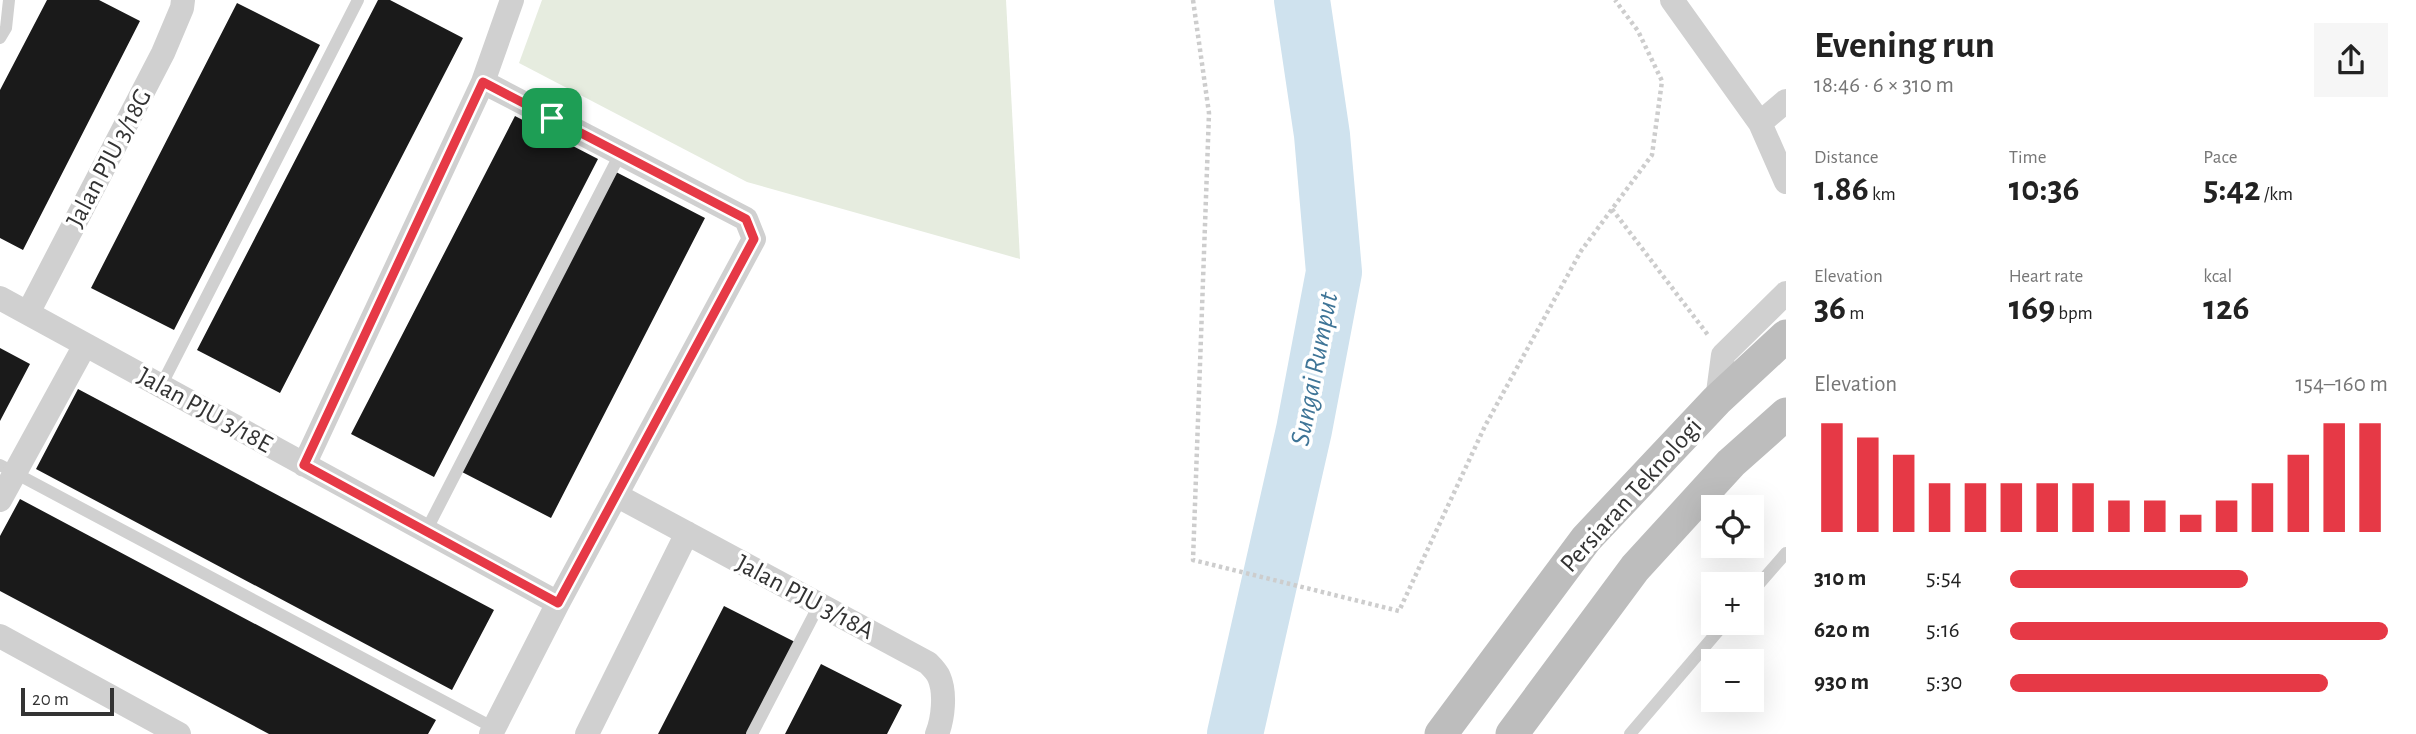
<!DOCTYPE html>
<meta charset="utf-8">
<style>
body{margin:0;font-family:"Alegreya Sans",sans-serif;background:#f6f6f6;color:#222;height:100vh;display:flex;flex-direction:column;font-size:26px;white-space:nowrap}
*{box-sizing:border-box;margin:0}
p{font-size:23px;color:#767676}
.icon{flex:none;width:38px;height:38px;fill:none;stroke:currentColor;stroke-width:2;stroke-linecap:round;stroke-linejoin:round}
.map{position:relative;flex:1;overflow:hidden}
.sheet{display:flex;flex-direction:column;background:#fff;width:630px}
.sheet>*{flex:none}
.fabs{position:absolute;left:1701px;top:495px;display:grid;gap:14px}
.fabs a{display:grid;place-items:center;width:63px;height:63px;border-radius:0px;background:#fff;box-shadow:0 7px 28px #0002;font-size:35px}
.scale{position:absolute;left:21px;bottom:18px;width:93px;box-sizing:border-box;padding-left:7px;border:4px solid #333;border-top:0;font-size:19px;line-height:24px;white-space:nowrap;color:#333;-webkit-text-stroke:5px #fff;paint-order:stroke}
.pin{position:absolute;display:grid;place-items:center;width:60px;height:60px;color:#fff;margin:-30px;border-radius:14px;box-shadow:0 4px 10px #0006}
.round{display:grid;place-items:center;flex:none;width:74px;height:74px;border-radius:0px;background:#f6f6f6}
.overview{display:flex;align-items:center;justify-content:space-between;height:119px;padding:0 28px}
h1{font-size:38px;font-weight:700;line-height:52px}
.stats{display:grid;grid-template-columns:repeat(3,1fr);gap:10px;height:119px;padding:7px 28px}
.stats div{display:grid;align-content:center}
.stats b{font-size:35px;font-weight:700}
.stats small{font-size:19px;font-weight:400}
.stats p{font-size:19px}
.chart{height:196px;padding:14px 28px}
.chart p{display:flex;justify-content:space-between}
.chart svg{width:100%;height:126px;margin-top:7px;stroke:#e63946;stroke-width:6}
ul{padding:0 28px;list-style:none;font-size:23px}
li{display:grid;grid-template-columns:112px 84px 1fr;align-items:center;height:52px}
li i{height:18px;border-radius:9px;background:#e63946}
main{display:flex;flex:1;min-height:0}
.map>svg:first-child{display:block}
.green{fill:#e6ecdf}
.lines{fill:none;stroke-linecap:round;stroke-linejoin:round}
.river{stroke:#cfe2ee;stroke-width:56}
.building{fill:#1a1a1a}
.path{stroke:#cdcdcd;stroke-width:4.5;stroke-dasharray:3.5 3.5;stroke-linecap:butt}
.lane{stroke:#d0d0d0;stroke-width:12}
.street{stroke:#d0d0d0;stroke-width:24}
.secondary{stroke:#bdbdbd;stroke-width:33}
.route-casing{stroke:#fff;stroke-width:14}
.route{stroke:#e63946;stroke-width:9}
.labels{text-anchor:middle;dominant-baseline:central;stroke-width:7;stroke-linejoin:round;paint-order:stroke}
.street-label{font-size:26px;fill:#333;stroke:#fff}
.water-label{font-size:28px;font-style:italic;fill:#3f7597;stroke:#fff}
</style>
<main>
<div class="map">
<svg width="1786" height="734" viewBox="0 0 1786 734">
<rect width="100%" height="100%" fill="#fff"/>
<path class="green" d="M 542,0 L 1006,0 L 1020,259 L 747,182 L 519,63 Z"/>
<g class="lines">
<path class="river" d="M 1235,734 L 1304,430 L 1334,272 L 1322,135 L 1302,0"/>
</g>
<path class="building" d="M 47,0 L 99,0 L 140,21 L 23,250 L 0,238 L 0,90 Z
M 378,0 L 390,0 L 463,38 L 280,393 L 197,350 Z
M 237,3 L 320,45 L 174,330 L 91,288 Z
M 515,116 L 598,159 L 434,477 L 351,434 Z
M 616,172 L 705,218 L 551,518 L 462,472 Z
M 0,348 L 30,364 L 0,421 Z
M 78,389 L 494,610 L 452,690 L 36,469 Z
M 20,499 L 436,720 L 428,734 L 269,734 L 0,591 L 0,536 Z
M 724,606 L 795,642 L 748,734 L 658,734 Z
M 821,664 L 902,705 L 887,734 L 785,734 Z"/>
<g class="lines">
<path class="path" d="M 1193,0 L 1209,113 L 1193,560 L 1399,611 L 1485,426 L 1581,251 L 1652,155 L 1662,81 L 1638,31 L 1615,0
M 1612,209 L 1708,335"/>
<path class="lane" d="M 0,38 L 6,28 L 9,0
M 161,386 L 358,0
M 0,465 L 494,728
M 426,531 L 620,154
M 1752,592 L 1786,553
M 752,734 L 819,605
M 1630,734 L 1725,623"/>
<path class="street" d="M 1672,0 L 1760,123 L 1786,182
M 483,82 L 746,219 L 754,239 L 558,603 L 491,734
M 1760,123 L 1786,101
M 0,298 L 558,603
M 28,313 L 163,53 L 182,8 L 183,0
M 1717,400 L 1723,355 L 1786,293
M 304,465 L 483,82 L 512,0
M 616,495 L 928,663 C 932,667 937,672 939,677 C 946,693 943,719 937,734
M 0,500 L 85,345
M 0,636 L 179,734
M 587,734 L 687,533"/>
<path class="secondary" d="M 1441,734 L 1586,539 L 1717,400 L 1786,336
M 1512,734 L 1635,568 L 1731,463 L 1786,414"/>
</g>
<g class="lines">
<g class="route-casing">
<path id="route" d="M 483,82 L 746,219 L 754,239 L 558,603 L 304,465 Z"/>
</g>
<use href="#route" class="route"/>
</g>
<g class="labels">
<g class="street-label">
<text transform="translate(109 158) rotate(-62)">Jalan PJU 3/18G</text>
<text transform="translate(205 410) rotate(29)">Jalan PJU 3/18E</text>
<text transform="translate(1631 495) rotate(-48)">Persiaran Teknologi</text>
<text transform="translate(805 597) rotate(28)">Jalan PJU 3/18A</text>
</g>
<g class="water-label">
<text transform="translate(1315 369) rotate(-79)">Sungai Rumput</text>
</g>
</g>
</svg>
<div class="fabs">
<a><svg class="icon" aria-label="locate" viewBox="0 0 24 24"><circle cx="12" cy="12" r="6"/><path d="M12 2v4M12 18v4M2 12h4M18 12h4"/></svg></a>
<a>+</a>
<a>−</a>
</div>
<div class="scale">20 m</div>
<div class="pin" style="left:552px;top:118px;background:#1e9e55"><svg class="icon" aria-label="arrive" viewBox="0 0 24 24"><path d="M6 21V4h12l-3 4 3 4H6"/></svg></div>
</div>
<section class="sheet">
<div class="overview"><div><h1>Evening run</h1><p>18:46 · 6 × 310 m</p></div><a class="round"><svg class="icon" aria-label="share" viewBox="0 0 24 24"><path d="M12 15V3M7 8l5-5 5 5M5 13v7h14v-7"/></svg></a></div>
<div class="stats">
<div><p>Distance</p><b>1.86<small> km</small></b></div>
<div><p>Time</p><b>10:36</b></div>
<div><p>Pace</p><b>5:42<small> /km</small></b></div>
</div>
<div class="stats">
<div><p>Elevation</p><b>36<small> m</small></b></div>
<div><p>Heart rate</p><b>169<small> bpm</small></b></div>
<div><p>kcal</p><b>126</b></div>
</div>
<div class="chart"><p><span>Elevation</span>154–160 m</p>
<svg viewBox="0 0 160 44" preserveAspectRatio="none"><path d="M5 44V6M15 44V11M25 44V17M35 44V27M45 44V27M55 44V27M65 44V27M75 44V27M85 44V33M95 44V33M105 44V38M115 44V33M125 44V27M135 44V17M145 44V6M155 44V6"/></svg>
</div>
<ul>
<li><b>310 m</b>5:54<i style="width:63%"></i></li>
<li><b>620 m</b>5:16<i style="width:100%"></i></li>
<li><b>930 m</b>5:30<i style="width:84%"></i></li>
</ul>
</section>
</main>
